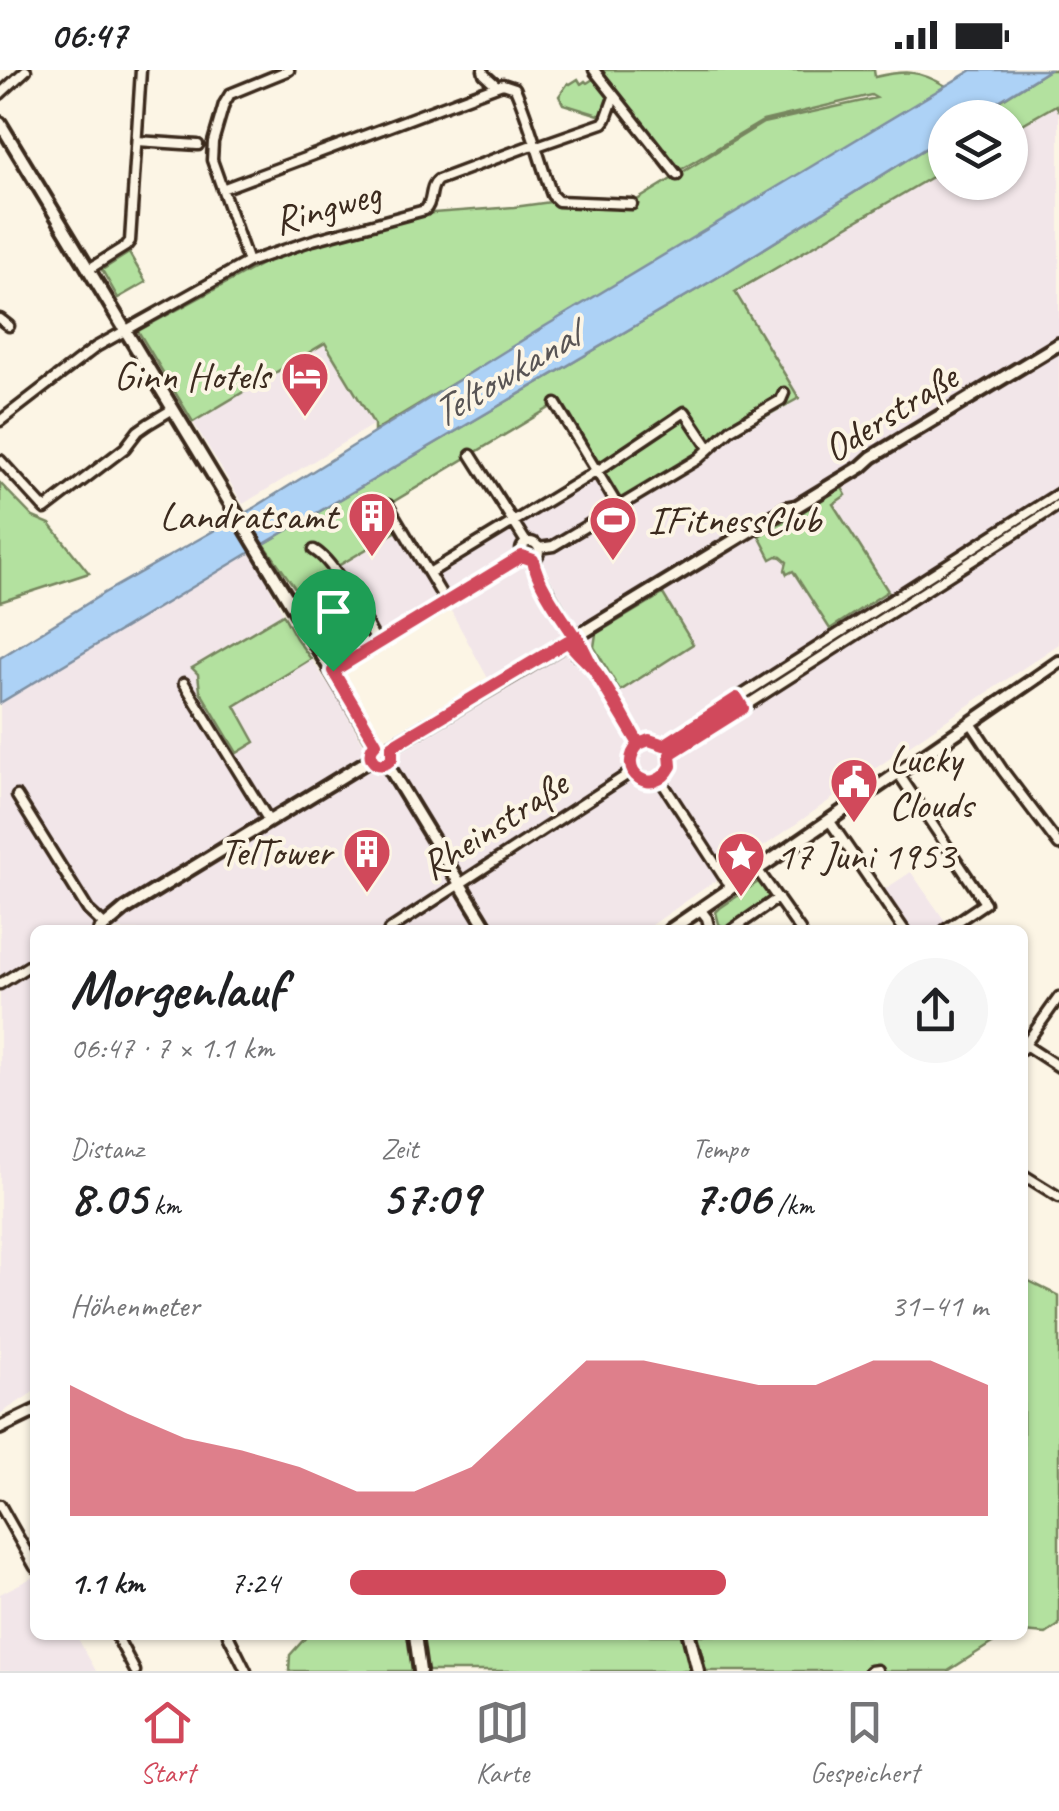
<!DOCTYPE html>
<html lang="de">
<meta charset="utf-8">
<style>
body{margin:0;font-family:Caveat,sans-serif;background:#f6f6f6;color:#202124;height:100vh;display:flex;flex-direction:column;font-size:38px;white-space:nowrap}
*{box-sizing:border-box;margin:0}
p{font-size:32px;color:#757577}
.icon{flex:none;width:55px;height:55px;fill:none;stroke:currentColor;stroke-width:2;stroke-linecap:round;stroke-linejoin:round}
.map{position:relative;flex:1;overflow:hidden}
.details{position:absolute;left:30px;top:855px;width:998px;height:715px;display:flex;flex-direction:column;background:#fff;border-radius:15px;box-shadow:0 2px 8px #0004}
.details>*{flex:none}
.fabs{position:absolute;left:928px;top:30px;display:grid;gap:20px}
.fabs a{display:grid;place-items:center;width:100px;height:100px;border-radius:50%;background:#fff;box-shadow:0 2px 8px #0004;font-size:50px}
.pin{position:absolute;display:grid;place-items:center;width:85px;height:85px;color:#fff;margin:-102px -42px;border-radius:50% 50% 50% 0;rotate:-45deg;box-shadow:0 0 10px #0007}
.pin .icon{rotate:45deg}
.round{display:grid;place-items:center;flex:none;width:105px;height:105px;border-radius:52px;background:#f6f6f6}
.overview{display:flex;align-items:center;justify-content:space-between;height:170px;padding:0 40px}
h1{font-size:55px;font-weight:700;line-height:75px}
.figures{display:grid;grid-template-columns:repeat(3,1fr);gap:15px;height:170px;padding:10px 40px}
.figures div{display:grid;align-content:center}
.figures b{font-size:50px;font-weight:700}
.figures small{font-size:28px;font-weight:400}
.figures p{font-size:28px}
.chart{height:280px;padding:20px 40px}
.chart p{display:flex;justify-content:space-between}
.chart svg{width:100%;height:180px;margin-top:10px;fill:#d1495b;opacity:.7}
ul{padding:0 40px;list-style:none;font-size:32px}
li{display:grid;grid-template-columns:160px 120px 1fr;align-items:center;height:75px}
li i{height:25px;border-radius:12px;background:#d1495b}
.status{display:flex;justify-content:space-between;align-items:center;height:70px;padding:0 50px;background:#fff;direction:ltr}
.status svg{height:28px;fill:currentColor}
.menu{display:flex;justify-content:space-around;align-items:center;height:140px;border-top:2px solid #e0e0e0;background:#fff;font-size:28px;color:#757577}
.menu a{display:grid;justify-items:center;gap:5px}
.menu .active{color:#d1495b}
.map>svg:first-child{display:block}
.built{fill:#f2e6e9}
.green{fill:#b3e19f;stroke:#77865e;stroke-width:2.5}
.water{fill:#add2f6;stroke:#7f8fa0;stroke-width:2.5}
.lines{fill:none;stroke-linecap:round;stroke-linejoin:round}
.street-casing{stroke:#3b2a1e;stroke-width:15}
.secondary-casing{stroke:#3b2a1e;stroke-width:18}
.street{stroke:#fcf5e5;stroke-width:8}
.secondary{stroke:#fcf5e5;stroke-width:10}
.route-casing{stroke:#fff;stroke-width:20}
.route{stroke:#d1495b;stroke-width:12}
.labels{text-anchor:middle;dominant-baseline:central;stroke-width:8;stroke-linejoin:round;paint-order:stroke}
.street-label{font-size:40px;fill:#3b2a1e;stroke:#fcf5e5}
.poi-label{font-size:40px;fill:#3b2a1e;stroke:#fcf5e5;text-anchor:end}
.water-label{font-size:42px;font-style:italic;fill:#585454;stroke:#fcf5e5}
</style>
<div class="status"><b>06:47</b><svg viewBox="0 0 49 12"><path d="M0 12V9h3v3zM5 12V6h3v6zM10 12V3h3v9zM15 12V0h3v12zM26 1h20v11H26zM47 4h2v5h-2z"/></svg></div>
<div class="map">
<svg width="1059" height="1601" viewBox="0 0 1059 1601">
<rect width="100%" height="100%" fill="#fcf5e5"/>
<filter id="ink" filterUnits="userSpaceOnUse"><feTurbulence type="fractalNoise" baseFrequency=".01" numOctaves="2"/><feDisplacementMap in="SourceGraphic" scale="20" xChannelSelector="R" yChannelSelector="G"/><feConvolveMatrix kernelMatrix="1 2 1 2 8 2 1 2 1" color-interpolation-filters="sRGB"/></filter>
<g filter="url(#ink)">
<path class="built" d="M 1056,34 L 1059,41 L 1059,574 L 867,704 L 645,860 L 35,860 L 35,1321 L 0,1344 L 0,633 L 252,482 L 293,563 L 336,625 L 367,680 L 490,612 L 446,532 L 378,574 L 333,499 L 402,458 L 429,503 L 597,401 L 709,378 L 799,328 L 735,222 L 945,99 L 945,112 L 1010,112 L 1010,61 Z
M 325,273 L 374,354 L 243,434 L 193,352 Z
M 911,802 L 947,854 L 938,860 L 908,860 L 882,821 Z
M 35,1506 L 35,1565 L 76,1565 L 96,1601 L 0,1601 L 0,1524 Z"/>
<path class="green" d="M 598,0 L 874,0 L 875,7 C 907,0 918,0 946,16 L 374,361 L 374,354 L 325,273 L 193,352 L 138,261 L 269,190 L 320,173 L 378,157 L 389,151 L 433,143 L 514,137 L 558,131 L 632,133 L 763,53 L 876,28 L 871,25 L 763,51 L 682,99 L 674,98 Z
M 1049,0 L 1059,0 L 1059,41 L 1056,35 L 1010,61 L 1010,48 L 973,48 Z
M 578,9 L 581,14 L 585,11 L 587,13 L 593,9 L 611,28 L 605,47 L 563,34 L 559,26 L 568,13 L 570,14 Z
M 945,66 L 945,99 L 735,222 L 799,328 L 709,378 L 619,438 L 556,334 L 388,435 L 402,458 L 333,499 L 356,537 L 321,555 L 264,474 L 725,203 Z
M 129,183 L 146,212 L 118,228 L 102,200 Z
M 0,413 L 33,447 L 50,454 L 89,503 L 0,532 Z
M 841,416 L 846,425 L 833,434 L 888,521 L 830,559 L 793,501 L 787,504 L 785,500 L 787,492 L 781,487 L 777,486 L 771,489 L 759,466 Z
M 663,524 L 693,574 L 620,621 L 594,577 L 596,564 Z
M 283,544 L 296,568 L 311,589 L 235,636 L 255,672 L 237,683 L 200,621 L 198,604 L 192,598 Z
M 758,812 L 768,821 L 768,829 L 726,858 L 719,854 L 716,842 L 720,838 Z
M 1023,1208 L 1059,1226 L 1059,1555 L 1046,1564 L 1023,1562 Z
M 308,1565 L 1013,1565 L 992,1573 L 948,1601 L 289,1601 L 290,1585 Z"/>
<path class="water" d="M 972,0 L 1049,0 L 973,47 L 945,48 L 945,66 L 725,203 L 264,474 L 0,633 L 0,588 L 104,523 L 252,439 L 542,258 Z"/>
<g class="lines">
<g class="street-casing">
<path id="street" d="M 483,0 L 484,4 L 497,16 L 503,14 L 515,18 C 530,52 539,89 552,125 L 558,131 L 632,134
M 594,0 L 677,105
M 0,24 L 26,0
M 137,71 L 198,75
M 222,119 L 497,16
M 248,192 L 217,104 L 212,90 L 213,72 L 224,34 L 230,24 L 289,0
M 89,199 L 126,176 L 130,171 L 141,0
M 0,249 L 9,256
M 556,334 L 619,438
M 0,351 L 96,277 L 248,192 L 313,170 L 425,140 C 434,131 428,118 438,110 L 529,76 L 540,75 L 603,53 L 606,49 L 614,27
M 471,385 L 526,472
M 0,390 L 45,439 L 125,378 L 138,361 L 148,354 L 173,339
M 388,435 L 446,532
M521 481a9 9 0 1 1 18 0a9 9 0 1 1-18 0Z
M 539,478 L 553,476 L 698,389 L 731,359 L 781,330 L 784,323
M 314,480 C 337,493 363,550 378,574
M 533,490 L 535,499 L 575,567
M 429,503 L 597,401 L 685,342 L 709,378
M 577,566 L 593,598 L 639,674
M 568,571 L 577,585 L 593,598
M 333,601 L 523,486
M 184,613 L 269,751
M 971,653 L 1003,701 L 1059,775
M631 691a20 20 0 1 1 40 0a20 20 0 1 1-40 0Z
M 664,675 L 1059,423
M 670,684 L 1059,435
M 898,703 L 985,833 L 945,860
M 660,709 L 731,818
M 17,726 L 88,840 L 104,855
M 829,750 L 904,860
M 757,799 L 800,860
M 700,839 L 707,848 L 710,860
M 389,860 L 633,701
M 732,860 L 778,828
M 0,914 L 35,892
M 1025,975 L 1059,997
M 1022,979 L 1059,927
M 1022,1104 L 1059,1127
M 0,1435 L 35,1497
M 116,1565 L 135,1601
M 228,1565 L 246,1601
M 870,1601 L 877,1600"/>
</g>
<g class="secondary-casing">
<path id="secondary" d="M 0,53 L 375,673
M 392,676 L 515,604 L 787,438 L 797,436 L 861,397 L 872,387 L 1059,274
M 387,694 L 488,860
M 100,860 L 125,839 L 371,689
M 670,860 L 1059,592
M 0,1358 L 35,1341
M 415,1565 L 420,1601
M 689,1565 L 698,1601"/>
</g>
<use href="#street" class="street"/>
<use href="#secondary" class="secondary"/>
</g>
</g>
<g class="lines" filter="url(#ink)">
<g class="route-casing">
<path id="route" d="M 333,601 L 376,673 C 361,687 380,704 392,688 L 392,676 L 568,571 C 577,584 587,591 596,602 C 612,624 625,650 639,674 L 649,670 L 664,675 L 737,628 L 743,638 L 670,684 L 671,696 C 653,730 614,701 639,674 L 593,598 L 577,566 L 575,567 C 562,547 537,513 533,490 L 522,486 L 333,601"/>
</g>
<use href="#route" class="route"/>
</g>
<defs>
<g id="hotel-pin" transform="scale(2.5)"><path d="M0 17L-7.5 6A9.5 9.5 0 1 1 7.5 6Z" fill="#d1495b" stroke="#fcf5e5"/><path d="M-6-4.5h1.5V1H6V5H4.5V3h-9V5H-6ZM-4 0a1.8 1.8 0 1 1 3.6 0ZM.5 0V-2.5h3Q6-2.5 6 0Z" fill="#fff"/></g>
<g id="building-pin" transform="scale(2.5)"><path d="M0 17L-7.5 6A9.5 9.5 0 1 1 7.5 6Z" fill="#d1495b" stroke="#fcf5e5"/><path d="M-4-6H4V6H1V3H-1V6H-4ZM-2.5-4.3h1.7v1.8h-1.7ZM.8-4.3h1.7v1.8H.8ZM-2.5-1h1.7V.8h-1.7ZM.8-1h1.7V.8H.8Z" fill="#fff"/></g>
<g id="stadium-pin" transform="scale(2.5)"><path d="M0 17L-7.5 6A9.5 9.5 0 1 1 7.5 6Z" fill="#d1495b" stroke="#fcf5e5"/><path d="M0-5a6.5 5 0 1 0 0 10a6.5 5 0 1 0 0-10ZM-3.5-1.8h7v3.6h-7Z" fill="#fff"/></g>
<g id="civic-pin" transform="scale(2.5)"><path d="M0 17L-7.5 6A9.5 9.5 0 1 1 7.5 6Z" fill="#d1495b" stroke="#fcf5e5"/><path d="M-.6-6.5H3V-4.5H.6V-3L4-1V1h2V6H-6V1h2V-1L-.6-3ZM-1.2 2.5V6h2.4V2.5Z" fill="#fff"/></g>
<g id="sight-pin" transform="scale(2.5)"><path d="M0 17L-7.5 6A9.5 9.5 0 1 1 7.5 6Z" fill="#d1495b" stroke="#fcf5e5"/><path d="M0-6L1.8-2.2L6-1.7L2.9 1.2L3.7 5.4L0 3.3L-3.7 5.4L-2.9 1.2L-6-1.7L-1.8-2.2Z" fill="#fff"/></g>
</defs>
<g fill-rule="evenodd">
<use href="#hotel-pin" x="305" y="306"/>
<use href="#building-pin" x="372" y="446"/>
<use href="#stadium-pin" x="613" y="450"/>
<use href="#civic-pin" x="854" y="712"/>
<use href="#building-pin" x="367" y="782"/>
<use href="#sight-pin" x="741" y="786"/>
</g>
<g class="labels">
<g class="street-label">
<text transform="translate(327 137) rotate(-16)">Ringweg</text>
<text transform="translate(890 343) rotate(-32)">Oderstraße</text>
<text transform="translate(494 755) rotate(-33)">Rheinstraße</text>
</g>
<g class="poi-label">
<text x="270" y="306">Ginn Hotels</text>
<text x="337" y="446">Landratsamt</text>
<text x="648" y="450" text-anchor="start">IFitnessClub</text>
<text x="889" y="689" text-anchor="start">Lucky<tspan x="889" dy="46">Clouds</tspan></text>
<text x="332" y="782">TelTower</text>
<text x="776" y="786" text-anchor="start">17 Juni 1953</text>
</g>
<g class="water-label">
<text transform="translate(504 305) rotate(-31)">Teltowkanal</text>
</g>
</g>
</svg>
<div class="fabs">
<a><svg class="icon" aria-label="layers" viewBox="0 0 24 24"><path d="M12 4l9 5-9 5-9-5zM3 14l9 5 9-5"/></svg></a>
</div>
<div class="pin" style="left:333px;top:601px;background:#1e9e55"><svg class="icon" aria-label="arrive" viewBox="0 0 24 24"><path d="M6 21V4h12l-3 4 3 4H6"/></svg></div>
<section class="details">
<div class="overview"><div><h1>Morgenlauf</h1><p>06:47 · 7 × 1.1 km</p></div><a class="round"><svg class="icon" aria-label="share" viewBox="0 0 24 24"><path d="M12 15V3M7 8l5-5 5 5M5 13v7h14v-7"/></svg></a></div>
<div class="figures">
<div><p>Distanz</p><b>8.05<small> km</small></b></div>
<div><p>Zeit</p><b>57:09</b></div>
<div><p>Tempo</p><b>7:06<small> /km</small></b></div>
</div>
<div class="chart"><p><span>Höhenmeter</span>31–41 m</p>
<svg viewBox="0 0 160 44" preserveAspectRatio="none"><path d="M0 44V12L10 19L20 25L30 28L40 32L50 38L60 38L70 32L80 19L90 6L100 6L110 9L120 12L130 12L140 6L150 6L160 12V44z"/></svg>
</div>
<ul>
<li><b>1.1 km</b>7:24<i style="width:59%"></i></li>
</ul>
</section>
</div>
<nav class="menu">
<a class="active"><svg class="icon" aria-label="home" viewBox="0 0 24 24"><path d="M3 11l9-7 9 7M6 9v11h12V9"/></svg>Start</a>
<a><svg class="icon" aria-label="map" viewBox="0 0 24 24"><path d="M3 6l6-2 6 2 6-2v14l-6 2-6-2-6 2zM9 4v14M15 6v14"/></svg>Karte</a>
<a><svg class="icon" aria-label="saved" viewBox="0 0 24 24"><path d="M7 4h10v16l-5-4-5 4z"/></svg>Gespeichert</a>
</nav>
